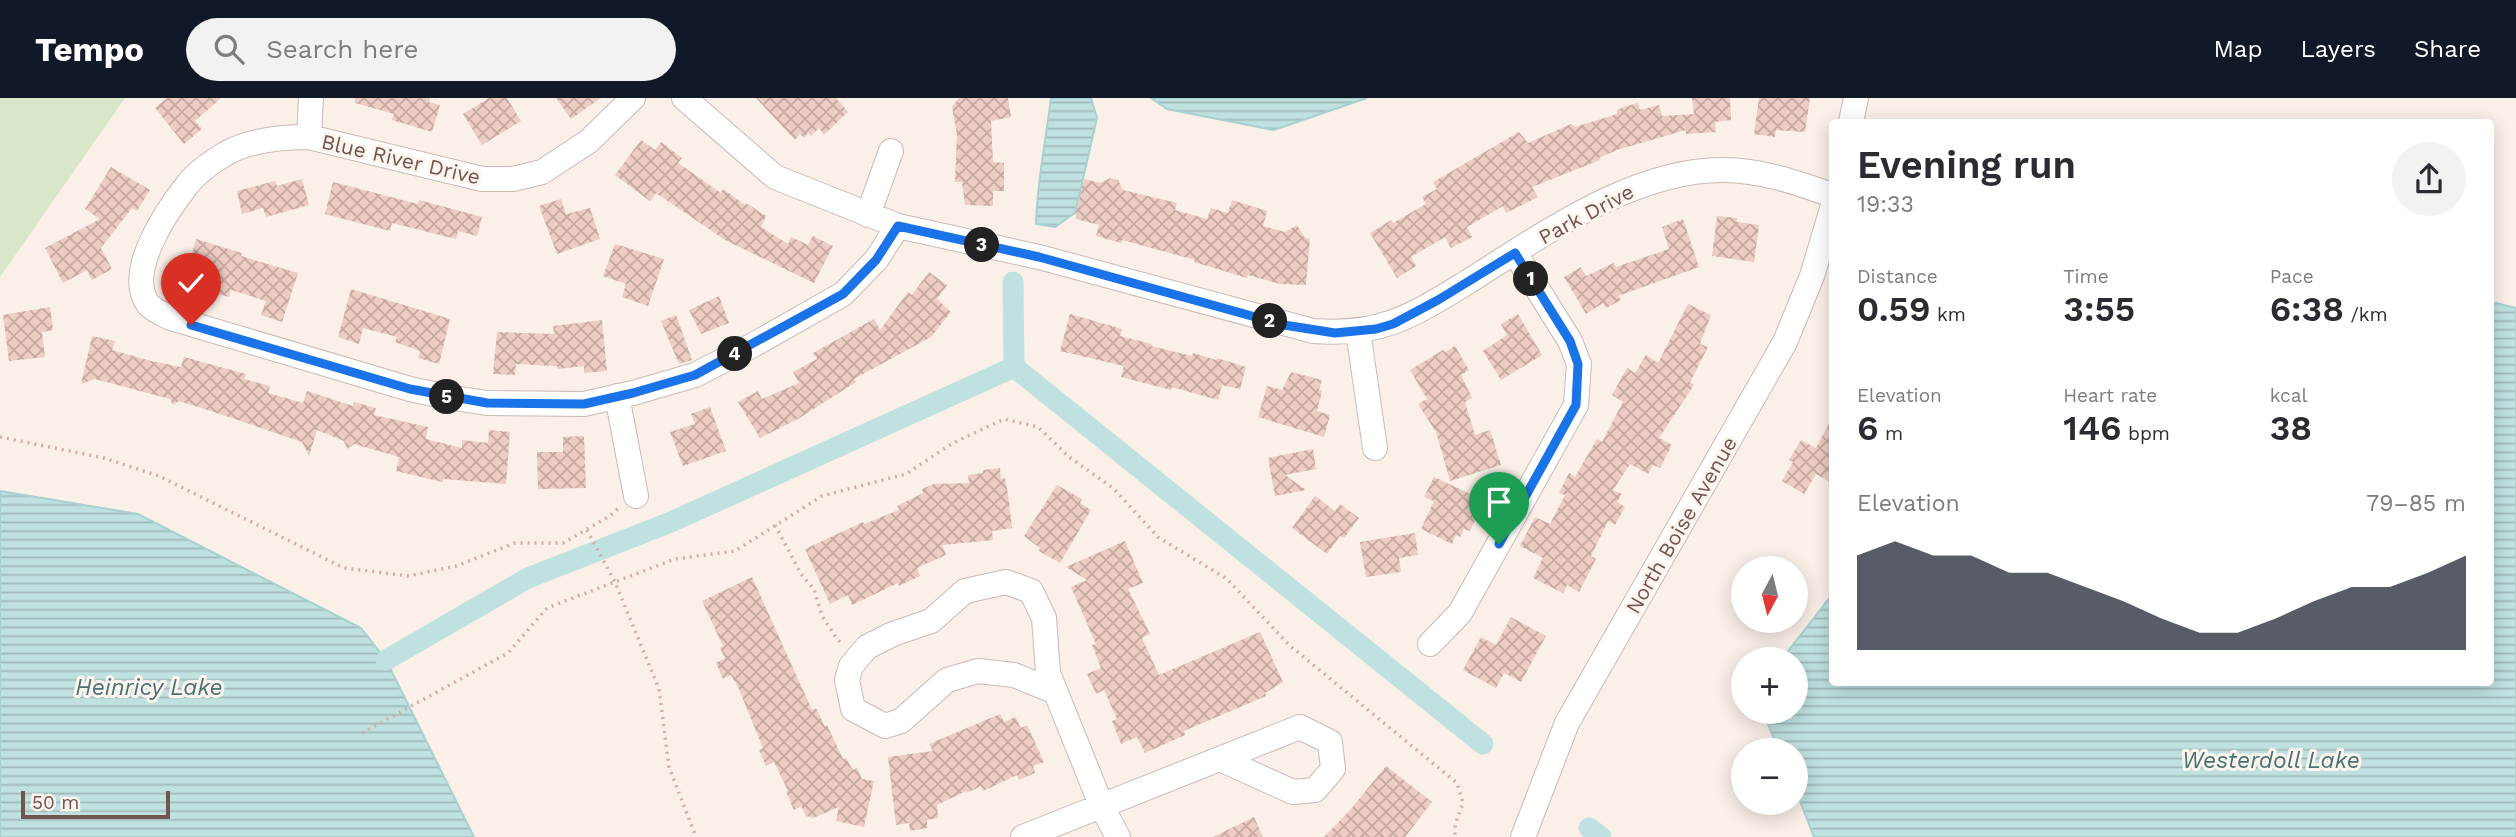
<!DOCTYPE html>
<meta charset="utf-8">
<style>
body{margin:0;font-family:"Work Sans",sans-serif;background:#f2f2f3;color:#2b2b33;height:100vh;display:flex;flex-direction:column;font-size:26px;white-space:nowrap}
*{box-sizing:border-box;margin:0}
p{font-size:23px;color:#7c7c81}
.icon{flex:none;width:38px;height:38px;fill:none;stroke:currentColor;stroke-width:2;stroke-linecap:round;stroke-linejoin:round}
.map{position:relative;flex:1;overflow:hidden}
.sheet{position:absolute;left:1829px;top:21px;width:665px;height:567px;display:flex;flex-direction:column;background:#fff;border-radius:7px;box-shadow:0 4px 18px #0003}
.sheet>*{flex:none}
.needle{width:46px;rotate:187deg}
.controls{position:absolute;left:1731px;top:458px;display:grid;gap:14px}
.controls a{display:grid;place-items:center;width:77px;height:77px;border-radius:50%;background:#fff;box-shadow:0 4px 18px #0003;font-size:35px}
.scale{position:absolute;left:21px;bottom:18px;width:149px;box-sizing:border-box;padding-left:7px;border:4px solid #71554f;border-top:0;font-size:19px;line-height:24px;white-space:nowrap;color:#71554f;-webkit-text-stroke:5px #fdf4ee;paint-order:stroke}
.pin{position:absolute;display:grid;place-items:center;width:60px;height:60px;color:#fff;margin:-72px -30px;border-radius:50% 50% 50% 0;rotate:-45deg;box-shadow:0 0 7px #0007}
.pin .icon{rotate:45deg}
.km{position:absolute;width:35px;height:35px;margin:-18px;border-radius:50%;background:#222;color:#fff;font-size:19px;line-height:35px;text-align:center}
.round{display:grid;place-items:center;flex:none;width:74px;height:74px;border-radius:37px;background:#f2f2f3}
.headline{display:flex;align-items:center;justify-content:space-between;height:119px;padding:0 28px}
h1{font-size:38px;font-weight:600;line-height:52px}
.metrics{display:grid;grid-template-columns:repeat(3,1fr);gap:10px;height:119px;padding:7px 28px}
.metrics div{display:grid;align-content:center}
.metrics b{font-size:35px;font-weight:600}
.metrics small{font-size:19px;font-weight:400}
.metrics p{font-size:19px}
.chart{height:196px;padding:14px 28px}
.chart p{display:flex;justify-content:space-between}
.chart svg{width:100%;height:126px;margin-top:7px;fill:#111827;opacity:.7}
header{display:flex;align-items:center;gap:42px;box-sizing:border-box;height:98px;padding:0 35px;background:#111827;color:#fff}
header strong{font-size:33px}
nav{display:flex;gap:38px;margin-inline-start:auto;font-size:24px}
.search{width:490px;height:63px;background:#f2f2f3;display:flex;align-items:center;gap:18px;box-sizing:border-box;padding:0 24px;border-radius:38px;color:#7c7c81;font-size:26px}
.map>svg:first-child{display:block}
.park{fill:#d9e6c8}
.water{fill:url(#water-rules);stroke:#a7d1d0;stroke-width:2}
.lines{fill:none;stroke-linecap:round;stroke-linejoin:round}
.canal{stroke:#bfe1e0;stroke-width:21}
.building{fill:url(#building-cross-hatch)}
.minor-casing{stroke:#ccb9b3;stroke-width:26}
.path{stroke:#d0afa7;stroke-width:3.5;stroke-dasharray:2 5;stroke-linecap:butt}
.minor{stroke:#fff;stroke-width:24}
.route-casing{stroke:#fff;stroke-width:14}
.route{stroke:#1a73e8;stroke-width:9}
.labels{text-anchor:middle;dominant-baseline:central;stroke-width:6;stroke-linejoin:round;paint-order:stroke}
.street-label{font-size:21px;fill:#71554f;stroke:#fdf4ee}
.water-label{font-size:23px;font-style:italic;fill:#457473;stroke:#fdf4ee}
</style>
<header>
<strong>Tempo</strong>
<div class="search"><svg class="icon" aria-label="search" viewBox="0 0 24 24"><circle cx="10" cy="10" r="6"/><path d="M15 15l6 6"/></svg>Search here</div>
<nav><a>Map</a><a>Layers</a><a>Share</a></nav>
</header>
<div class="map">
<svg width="2516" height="739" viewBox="0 0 2516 739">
<defs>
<pattern id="water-rules" width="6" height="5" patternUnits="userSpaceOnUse" patternTransform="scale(1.75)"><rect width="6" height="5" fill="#bfe1e0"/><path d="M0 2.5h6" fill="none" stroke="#a0b9b8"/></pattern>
<pattern id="building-cross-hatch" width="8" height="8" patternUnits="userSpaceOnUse" patternTransform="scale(1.75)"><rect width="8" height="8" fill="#ecccc3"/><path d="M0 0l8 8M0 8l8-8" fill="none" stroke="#c4a8a1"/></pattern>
</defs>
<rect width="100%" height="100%" fill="#faf0e8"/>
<path class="park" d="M 0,0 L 125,0 L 0,179 Z"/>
<path class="water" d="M 1051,0 L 1091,0 L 1097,20 L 1075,115 L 1055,129 L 1036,126 C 1037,83 1046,42 1051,0 Z
M 1151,0 L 1367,0 L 1274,32 L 1167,11 Z
M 2496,205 L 2516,210 L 2516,739 L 1814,739 L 1796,693 L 1796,653 L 1779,653 L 1763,614 L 1796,614 L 1796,562 L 1781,562 L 1832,497 L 1832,584 L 2490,584 L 2490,206 Z
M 0,393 L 138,416 L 361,530 L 386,562 L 474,739 L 0,739 Z"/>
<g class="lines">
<path class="canal" d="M 1013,184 L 1014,269
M 1014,269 L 1483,646
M 386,562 L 528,480 L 671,424 L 1014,269
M 1589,730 L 1601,739"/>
</g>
<path class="building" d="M 167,0 L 221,0 L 195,23 L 202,31 L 184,46 L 155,10 Z
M 355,0 L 430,0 L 429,4 L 440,7 L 432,34 L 392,22 L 394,16 L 355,5 Z
M 489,0 L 507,0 L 521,23 L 482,47 L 463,16 Z
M 556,0 L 601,0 L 571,21 Z
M 756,0 L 836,0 L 848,14 L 824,37 L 819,30 L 811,38 L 808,35 L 804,40 L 800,36 L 795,42 Z
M 959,0 L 1008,0 L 1011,19 L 991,23 L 993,64 L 1004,65 L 1004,93 L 993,93 L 993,108 L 965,107 L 962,84 L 955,84 L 957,37 L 952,9 Z
M 1692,0 L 1730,0 L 1731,22 L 1715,24 L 1716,34 L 1686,36 L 1686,32 L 1617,52 L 1599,60 L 1600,62 L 1532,89 L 1538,99 L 1506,115 L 1503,108 L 1467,129 L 1472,139 L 1451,150 L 1445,139 L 1411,159 L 1416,168 L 1397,180 L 1370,135 L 1391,122 L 1393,125 L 1426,106 L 1422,99 L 1437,91 L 1433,84 L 1519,34 L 1528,45 L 1571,26 L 1575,29 L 1617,16 L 1617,12 L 1623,9 L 1638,5 L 1640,12 L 1659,7 L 1662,18 L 1694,16 Z
M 1759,0 L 1810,0 L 1805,34 L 1776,32 L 1775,39 L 1754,36 Z
M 641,42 L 655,52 L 661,44 L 682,60 L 678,65 L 721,95 L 723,91 L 745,107 L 746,105 L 766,118 L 761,129 L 788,146 L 791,139 L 808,147 L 813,138 L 833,148 L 814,185 L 725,142 L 656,95 L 650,103 L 615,77 Z
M 111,69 L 150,92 L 137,113 L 132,110 L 101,150 L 112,171 L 92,182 L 87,172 L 63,185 L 45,150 L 100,121 L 85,111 Z
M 1110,80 L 1118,82 L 1123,92 L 1177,105 L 1175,112 L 1207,121 L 1211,110 L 1228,115 L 1232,102 L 1267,113 L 1263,128 L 1285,134 L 1297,127 L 1304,139 L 1310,141 L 1306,187 L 1280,186 L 1248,177 L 1247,180 L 1194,164 L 1195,162 L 1122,142 L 1121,145 L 1096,138 L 1099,127 L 1076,121 L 1076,114 L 1084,81 L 1100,85 Z
M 302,81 L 309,107 L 266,119 L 263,110 L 242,116 L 237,93 L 275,83 L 277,88 Z
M 333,84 L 418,106 L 419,102 L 482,119 L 477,138 L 458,133 L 456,141 L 392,125 L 390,133 L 325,116 Z
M 561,101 L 566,116 L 590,110 L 600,141 L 557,156 L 539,108 Z
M 1717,118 L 1737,120 L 1737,124 L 1759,127 L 1754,164 L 1712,158 Z
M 1683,121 L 1699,169 L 1618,198 L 1621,202 L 1606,210 L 1603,205 L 1586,216 L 1564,179 L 1581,169 L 1586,178 L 1614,165 L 1616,169 L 1669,151 L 1662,129 Z
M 196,141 L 242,155 L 241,158 L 298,175 L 282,224 L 261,217 L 266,203 L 231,192 L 229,199 L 197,190 L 203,170 L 189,166 Z
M 615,146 L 664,161 L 648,208 L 622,199 L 626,186 L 603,178 Z
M 929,174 L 947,187 L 937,201 L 951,214 L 931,239 L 854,281 L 856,284 L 798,321 L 760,340 L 738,304 L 758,293 L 762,301 L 799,285 L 793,274 L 817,261 L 813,255 L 874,221 L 880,232 L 908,194 L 912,197 Z
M 351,191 L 450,221 L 439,266 L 418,260 L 420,253 L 395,244 L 397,239 L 363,230 L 359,246 L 338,239 Z
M 719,198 L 729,225 L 701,236 L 689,212 Z
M 1688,206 L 1711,217 L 1700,246 L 1708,249 L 1690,284 L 1694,287 L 1659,340 L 1672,347 L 1660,370 L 1653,367 L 1648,376 L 1630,366 L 1613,392 L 1622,396 L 1617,404 L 1625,409 L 1615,427 L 1608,423 L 1591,458 L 1596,461 L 1579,494 L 1567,487 L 1563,495 L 1533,480 L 1543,460 L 1520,448 L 1535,419 L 1550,426 L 1565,397 L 1559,395 L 1569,375 L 1575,379 L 1597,341 L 1602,344 L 1623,304 L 1612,297 L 1627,270 L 1635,275 L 1646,257 L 1658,265 Z
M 50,209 L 53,232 L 42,234 L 45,259 L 9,263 L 3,217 Z
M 1070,216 L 1122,231 L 1120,238 L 1152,246 L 1151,248 L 1192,258 L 1193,255 L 1216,262 L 1217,260 L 1246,269 L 1240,291 L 1222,287 L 1218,302 L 1172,289 L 1171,292 L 1121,279 L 1124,268 L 1060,253 Z
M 1518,216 L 1542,257 L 1501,282 L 1483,253 L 1507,237 L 1501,226 Z
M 676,217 L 692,262 L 679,266 L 661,223 Z
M 602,222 L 607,273 L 584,275 L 584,268 L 558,271 L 557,268 L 516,266 L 515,277 L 493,276 L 497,234 L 554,236 L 553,228 Z
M 92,238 L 115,243 L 112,252 L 151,263 L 181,269 L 184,259 L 246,276 L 244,281 L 270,288 L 268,295 L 303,305 L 307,293 L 353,308 L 354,304 L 376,310 L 374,317 L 428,329 L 426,341 L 462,350 L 462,342 L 488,345 L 489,332 L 510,334 L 506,386 L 443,381 L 442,384 L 396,373 L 399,359 L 354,346 L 347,351 L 344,343 L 317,332 L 309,358 L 302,344 L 214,314 L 179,303 L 173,307 L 170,301 L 95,281 L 81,286 Z
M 1455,248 L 1469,272 L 1461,277 L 1472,300 L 1465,304 L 1475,337 L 1490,332 L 1501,367 L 1450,383 L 1436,334 L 1418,306 L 1427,301 L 1410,272 L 1443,252 L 1445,254 Z
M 1291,274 L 1322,282 L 1319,292 L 1322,293 L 1317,313 L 1330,317 L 1324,339 L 1258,319 L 1267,288 L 1282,292 Z
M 710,309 L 726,353 L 683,368 L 670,334 L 695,326 L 691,316 Z
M 1832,320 L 1832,385 L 1816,376 L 1804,396 L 1782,383 L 1793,364 L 1789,362 L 1801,342 L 1816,350 Z
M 584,338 L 586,390 L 538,391 L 537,354 L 563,354 L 563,339 Z
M 1313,351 L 1316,371 L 1285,377 L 1306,392 L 1275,398 L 1268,360 Z
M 1000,370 L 1001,381 L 1005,380 L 1008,396 L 1012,430 L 992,433 L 993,442 L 942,447 L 946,457 L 917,470 L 920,478 L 899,488 L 898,485 L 852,507 L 848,497 L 830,506 L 805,451 L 863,424 L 864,426 L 899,412 L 897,408 L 923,395 L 922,391 L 934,386 L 969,385 L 968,377 L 983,375 L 983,372 Z
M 1434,379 L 1479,400 L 1473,411 L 1479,413 L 1470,433 L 1464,431 L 1460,439 L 1456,437 L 1452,446 L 1421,431 L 1434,403 L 1424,399 Z
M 1057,387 L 1082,401 L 1080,405 L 1091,412 L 1060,465 L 1039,453 L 1040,450 L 1024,438 Z
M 1315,398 L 1335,413 L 1340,406 L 1359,420 L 1344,440 L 1340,438 L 1327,456 L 1292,430 Z
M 1415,435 L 1418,457 L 1399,460 L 1401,474 L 1366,479 L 1360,444 Z
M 1125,443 L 1143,485 L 1128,491 L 1150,536 L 1142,540 L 1159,577 L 1260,534 L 1283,584 L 1265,595 L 1266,598 L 1184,633 L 1185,637 L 1145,655 L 1137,639 L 1121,646 L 1112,623 L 1117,621 L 1104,592 L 1096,596 L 1087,576 L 1101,570 L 1092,547 L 1096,546 L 1071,489 L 1087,482 L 1066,469 Z
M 752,479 L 812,612 L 816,610 L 825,629 L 827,627 L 843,661 L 846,660 L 853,672 L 857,670 L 862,681 L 874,683 L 864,729 L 836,723 L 839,709 L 813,720 L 806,718 L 801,708 L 794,712 L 786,694 L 788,693 L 774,664 L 766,668 L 759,652 L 763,650 L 738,589 L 731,577 L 723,581 L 716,565 L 725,560 L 720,550 L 723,548 L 702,503 Z
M 1511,519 L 1546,538 L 1521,584 L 1504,575 L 1496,590 L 1463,572 L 1481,539 L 1496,547 Z
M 1000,616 L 1004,624 L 1015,619 L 1021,630 L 1027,627 L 1044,664 L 1033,668 L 1035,675 L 1019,682 L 1017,677 L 983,693 L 981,688 L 967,695 L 966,693 L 937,707 L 938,720 L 927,722 L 927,730 L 910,733 L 909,725 L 896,727 L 888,659 L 933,653 L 929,646 Z
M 1386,668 L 1432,704 L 1405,739 L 1324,739 L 1351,711 Z
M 1254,719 L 1263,739 L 1213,739 Z"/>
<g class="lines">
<g class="minor-casing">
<path id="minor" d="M 633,0 L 589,43 L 542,74 L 513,81 L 482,81 L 309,39 C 281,39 249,42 225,56 C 212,64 197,74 188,86 C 167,112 125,174 148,206 C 154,213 163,216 171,220 L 410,291 L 447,299 L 487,305 L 584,306 L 633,295 L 695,277 L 755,246 L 843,196 L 876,162 L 898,128
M 684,0 L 775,79 L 898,128 L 1039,159 L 1313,233 C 1381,238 1410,219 1466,185 C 1541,138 1633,71 1724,72 C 1761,72 1798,85 1832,97
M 1851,24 L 1856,0
M 309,39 L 311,0
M 868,117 L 891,53
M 1358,233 L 1375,350
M 617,298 L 636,398
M 1430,546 L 1460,515 L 1576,307 L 1579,266 L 1570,243 L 1515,155
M 1056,594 L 1014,577 L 978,573 L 947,582 L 901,623 L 885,628 L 853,611 L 847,582 L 851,568 L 867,549 L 893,536 L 931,523 L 965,493 L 1006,484 L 1031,493 L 1044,520 L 1048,575 L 1102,709 L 1118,739
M 1023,739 L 1300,629 L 1330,644 L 1333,671 L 1315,692 L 1293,694 L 1220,661
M 1523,739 L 1567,625 L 1785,244 L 1812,178 L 1832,111"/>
</g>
<path class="path" d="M 0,339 L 104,360 L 159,378 L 344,470 L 409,478 L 456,468 L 515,445 L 563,445 L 610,418 L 620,409
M 775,427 L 801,476 L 814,491 L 822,518 L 837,541 L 842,546
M 587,432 L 615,484 L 659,591 L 669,669 L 696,739
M 362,635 L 508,555 L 547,510 L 675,461 L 735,453 L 822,398 L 906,376 L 953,345 L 1004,321 L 1038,329 L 1069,359 L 1113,390 L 1158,439 L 1227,481 L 1289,547 L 1457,685 L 1463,705 L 1455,727 L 1455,739"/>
<use href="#minor" class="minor"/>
</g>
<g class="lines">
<g class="route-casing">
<path id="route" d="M 191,227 L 410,291 L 487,305 L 584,306 L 633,295 L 695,277 L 843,196 L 876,162 L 898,128 L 1039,159 L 1284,227 L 1335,235 L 1376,231 L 1393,226 L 1438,202 L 1515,155 L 1570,243 L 1578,266 L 1576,307 L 1499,446"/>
</g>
<use href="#route" class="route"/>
</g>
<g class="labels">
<g class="street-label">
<text transform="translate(401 61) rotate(13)">Blue River Drive</text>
<text transform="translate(1586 116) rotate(-28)">Park Drive</text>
<text transform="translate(1681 427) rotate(-60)">North Boise Avenue</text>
</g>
<g class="water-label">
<text x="149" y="589">Heinricy Lake</text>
<text x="2271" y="662">Westerdoll Lake</text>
</g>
</g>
</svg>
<div class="controls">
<a><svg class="needle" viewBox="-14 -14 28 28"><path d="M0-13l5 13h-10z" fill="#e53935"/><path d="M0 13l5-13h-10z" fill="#7c7c81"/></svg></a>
<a>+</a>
<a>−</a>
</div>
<div class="scale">50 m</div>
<div class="pin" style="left:1499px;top:446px;background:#1e9e55"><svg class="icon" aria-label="arrive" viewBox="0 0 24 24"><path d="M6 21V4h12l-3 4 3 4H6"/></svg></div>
<div class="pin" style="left:191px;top:227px;background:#d93025"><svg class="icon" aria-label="check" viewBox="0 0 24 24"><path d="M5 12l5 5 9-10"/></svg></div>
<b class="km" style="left:1531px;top:181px">1</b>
<b class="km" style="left:1270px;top:223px">2</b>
<b class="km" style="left:982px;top:147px">3</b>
<b class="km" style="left:735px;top:256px">4</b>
<b class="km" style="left:447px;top:299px">5</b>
<section class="sheet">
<div class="headline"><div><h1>Evening run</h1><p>19:33</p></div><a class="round"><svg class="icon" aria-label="share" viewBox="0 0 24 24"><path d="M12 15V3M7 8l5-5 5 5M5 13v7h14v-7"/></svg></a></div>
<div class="metrics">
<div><p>Distance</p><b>0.59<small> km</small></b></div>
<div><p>Time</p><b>3:55</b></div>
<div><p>Pace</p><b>6:38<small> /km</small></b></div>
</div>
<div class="metrics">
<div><p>Elevation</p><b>6<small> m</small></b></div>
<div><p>Heart rate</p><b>146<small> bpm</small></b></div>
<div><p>kcal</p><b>38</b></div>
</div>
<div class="chart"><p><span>Elevation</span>79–85 m</p>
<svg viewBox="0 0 160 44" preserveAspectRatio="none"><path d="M0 44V11L10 6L20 11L30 11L40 17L50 17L60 22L70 27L80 33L90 38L100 38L110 33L120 27L130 22L140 22L150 17L160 11V44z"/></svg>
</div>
</section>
</div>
